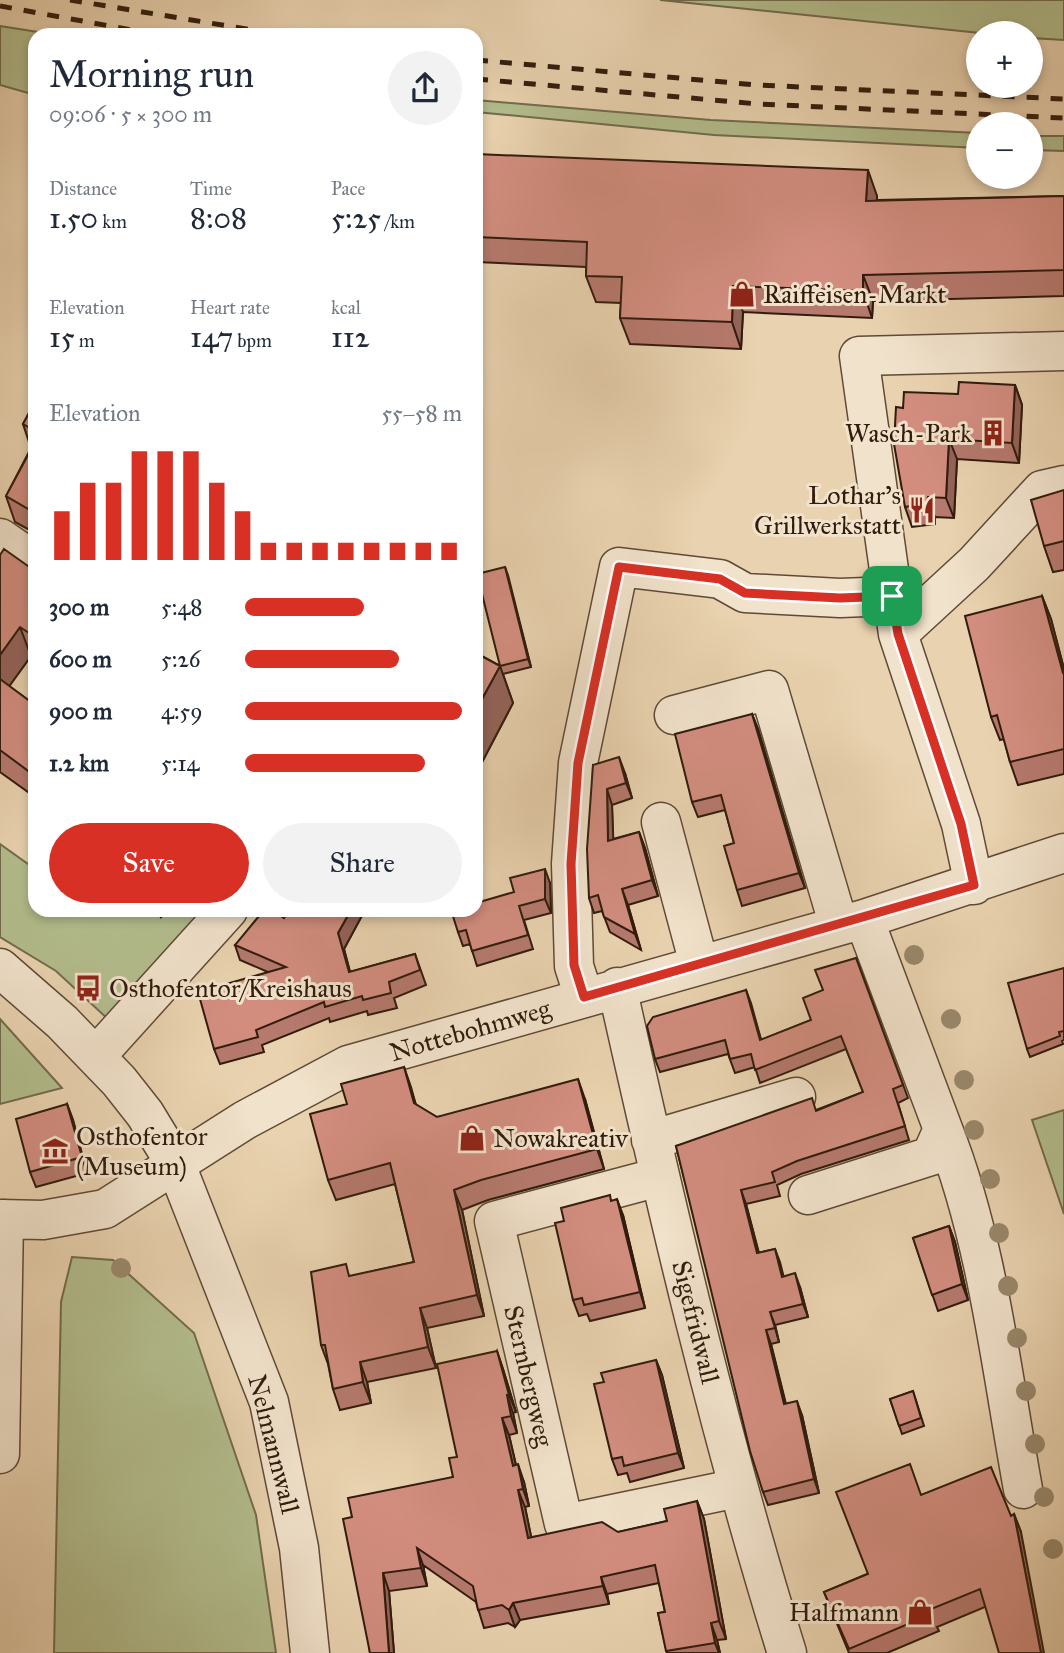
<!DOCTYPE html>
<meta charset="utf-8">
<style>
body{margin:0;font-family:"IM FELL Great Primer",serif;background:#f2f2f3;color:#1f2937;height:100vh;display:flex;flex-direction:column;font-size:26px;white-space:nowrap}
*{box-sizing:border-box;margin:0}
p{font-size:23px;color:#747a83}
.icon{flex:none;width:38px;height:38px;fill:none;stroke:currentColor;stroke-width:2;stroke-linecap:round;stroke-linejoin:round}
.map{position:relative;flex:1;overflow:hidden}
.panel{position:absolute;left:28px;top:28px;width:455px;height:889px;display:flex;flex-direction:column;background:#fff;border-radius:21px;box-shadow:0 4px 10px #0003}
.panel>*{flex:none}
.tools{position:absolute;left:966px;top:21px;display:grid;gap:14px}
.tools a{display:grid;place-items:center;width:77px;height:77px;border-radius:50%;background:#fff;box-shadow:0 4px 10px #0003;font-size:35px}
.pin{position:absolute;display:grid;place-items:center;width:60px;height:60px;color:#fff;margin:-30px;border-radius:14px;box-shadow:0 4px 10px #0006}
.round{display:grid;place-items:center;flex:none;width:74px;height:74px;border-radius:37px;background:#f2f2f3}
.headline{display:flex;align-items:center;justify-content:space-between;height:119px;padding:0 21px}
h1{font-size:38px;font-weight:600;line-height:52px}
.figures{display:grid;grid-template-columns:repeat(3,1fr);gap:10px;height:119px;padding:7px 21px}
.figures div{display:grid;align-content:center}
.figures b{font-size:30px;font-weight:600}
.figures small{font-size:19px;font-weight:400}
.figures p{font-size:19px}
.chart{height:196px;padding:14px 21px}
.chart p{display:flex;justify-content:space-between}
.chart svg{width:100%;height:126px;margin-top:7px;stroke:#d93025;stroke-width:6}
.button{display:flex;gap:14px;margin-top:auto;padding:14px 21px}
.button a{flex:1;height:80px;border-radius:42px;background:#d93025;color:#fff;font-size:28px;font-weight:600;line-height:80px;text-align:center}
.button a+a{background:#f2f2f3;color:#1f2937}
ul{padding:0 21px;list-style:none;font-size:23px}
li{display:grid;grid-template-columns:112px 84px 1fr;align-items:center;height:52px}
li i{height:18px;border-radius:9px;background:#d93025}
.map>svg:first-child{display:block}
.green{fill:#b3bd8d;stroke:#726c4d;stroke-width:2}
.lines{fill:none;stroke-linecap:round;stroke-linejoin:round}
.minor-casing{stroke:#5f4a36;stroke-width:41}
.minor{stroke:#f1e2cb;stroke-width:38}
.rail{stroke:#311c0d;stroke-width:5;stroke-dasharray:12 12;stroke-linecap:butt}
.tree{fill:#99886b}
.wall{fill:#b5796d;stroke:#311c0d;stroke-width:2}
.shaded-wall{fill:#936359;stroke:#311c0d;stroke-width:2}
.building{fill:#d28d7f;stroke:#311c0d;stroke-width:2}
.route-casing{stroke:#fff;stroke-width:14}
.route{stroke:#d93025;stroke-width:9}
.labels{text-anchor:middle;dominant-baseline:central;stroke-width:6;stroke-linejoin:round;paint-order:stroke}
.poi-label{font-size:26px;fill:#311c0d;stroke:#f1e2cb;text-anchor:start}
.street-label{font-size:26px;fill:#311c0d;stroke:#f1e2cb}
</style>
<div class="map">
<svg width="1064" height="1653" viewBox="0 0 1064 1653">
<rect width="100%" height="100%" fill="#e9d2af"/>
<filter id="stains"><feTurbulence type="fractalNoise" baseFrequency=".00286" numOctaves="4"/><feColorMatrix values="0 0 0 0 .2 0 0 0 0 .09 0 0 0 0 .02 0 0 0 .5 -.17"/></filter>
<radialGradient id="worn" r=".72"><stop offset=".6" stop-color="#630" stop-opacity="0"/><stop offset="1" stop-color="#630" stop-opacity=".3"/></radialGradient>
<path class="green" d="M 660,0 L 1064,0 L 1064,40 L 1031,38 L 1031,33 L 980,33 Z
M 0,26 L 57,35 L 35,35 L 35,95 L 0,85 Z
M 476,100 L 711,120 L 978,133 L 978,148 L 714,135 L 476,112 Z
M 1031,136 L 1064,136 L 1064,151 L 1031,150 Z
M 0,844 L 35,869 L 35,910 L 151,910 L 161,917 L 167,910 L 203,910 L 110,1021 L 56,971 L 0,937 Z
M 0,1019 L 62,1088 L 0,1104 Z
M 1064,1110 L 1064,1214 L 1032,1120 Z
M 72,1257 L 113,1260 L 194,1333 L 256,1515 L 276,1653 L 54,1653 L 61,1302 Z"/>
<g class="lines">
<g class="minor-casing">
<path id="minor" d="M 0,538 L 35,562
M 898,634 L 974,564 L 1042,490 L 1064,485
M 674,715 L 769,690 L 839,926
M 661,822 L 699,964
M 974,885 L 961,824 L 898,634 L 859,356 L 1064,351
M 0,968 L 62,1022 L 119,1081 L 145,1114 L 176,1165 L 269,1402 L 299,1548 L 310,1653
M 617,987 C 667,1211 719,1434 787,1653
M 584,997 L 574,966 L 571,864 L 578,763 L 619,567 L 720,579 L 745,593 L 840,598 L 892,596
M 96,1056 L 228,910
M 943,1129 C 988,1243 1001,1369 1023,1489
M 651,1140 L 796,1097
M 659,1177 L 494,1221 L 564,1524 L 738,1488
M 808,1195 L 931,1156 L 943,1129 L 864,919
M 0,1219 L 43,1220 L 105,1209 L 245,1120 L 348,1065 L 864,919 L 1064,853
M 0,1454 L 4,1219"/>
</g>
<use href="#minor" class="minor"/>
<path class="rail" d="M 70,0 L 283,35
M 0,6 L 159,35
M 476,60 L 757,85 L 1064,99
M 476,79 L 758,104 L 1064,118"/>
</g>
<g class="tree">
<circle cx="914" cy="955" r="10"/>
<circle cx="951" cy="1019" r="10"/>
<circle cx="964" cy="1080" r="10"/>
<circle cx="974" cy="1130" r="10"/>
<circle cx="990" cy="1179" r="10"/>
<circle cx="999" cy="1233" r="10"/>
<circle cx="121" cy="1268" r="10"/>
<circle cx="1008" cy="1286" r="10"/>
<circle cx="1017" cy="1338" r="10"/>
<circle cx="1026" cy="1391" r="10"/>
<circle cx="1035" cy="1444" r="10"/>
<circle cx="1044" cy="1497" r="10"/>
<circle cx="1053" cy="1549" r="10"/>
</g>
<path class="wall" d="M 476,154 L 877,196 L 877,200 L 1064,196 L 1064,296 L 873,301 L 872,318 L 743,312 L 741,349 L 630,344 L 620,318 L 621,303 L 596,302 L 586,276 L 586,267 L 477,262 L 476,258 Z
M 1015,385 L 1022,405 L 1019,463 L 957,459 L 954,518 L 935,517 L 935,524 L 912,527 L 905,507 L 903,408 L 958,394 Z
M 35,402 L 35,533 L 15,522 L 6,496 L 31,448 L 23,424 Z
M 1064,490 L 1064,570 L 1053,572 L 1044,546 Z
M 0,555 L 35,571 L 35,659 L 31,656 L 9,686 L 35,705 L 35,797 L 0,772 Z
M 505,567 L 531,667 L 503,674 L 513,703 L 480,766 L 476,764 L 476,653 L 500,666 Z
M 1042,596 L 1051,619 L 1064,669 L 1064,774 L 1018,785 L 1010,762 L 1004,739 L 1000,740 L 991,717 Z
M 752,714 L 758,729 L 805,888 L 742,906 L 737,890 L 734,843 L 725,810 L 698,817 L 692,802 Z
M 593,765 L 625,773 L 632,798 L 612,805 L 613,839 L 639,832 L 645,848 L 658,896 L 628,905 L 641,950 L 610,932 L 602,911 L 594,913 L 589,898 Z
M 550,883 L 551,913 L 524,920 L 533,949 L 477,966 L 470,944 L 463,946 L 458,932 Z
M 151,910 L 167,910 L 161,917 Z
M 289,910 L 365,910 L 344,949 L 350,972 L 415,954 L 426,985 L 394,998 L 397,1008 L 368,1015 L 367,1011 L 330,1022 L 329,1018 L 262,1045 L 264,1052 L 220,1064 L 214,1049 L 268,972 L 240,960 L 235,945 L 284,918 Z
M 856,958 L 908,1098 L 898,1103 L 909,1140 L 801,1174 L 777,1185 L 780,1196 L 746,1204 L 759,1253 L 775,1249 L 783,1276 L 800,1287 L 808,1317 L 775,1325 L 779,1342 L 771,1344 L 786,1404 L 802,1415 L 819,1493 L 768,1505 L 763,1492 L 676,1146 L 816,1110 L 863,1092 L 846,1049 L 760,1083 L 755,1067 L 735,1073 L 728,1054 L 660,1072 L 655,1059 L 746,990 L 761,1040 L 811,1020 L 823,990 Z
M 1064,968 L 1064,1040 L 1062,1041 L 1063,1044 L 1030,1057 L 1027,1049 Z
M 404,1067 L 416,1105 L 437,1117 L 585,1099 L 604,1169 L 488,1200 L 462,1210 L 484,1316 L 427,1328 L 436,1368 L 367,1382 L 371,1403 L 340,1410 L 333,1389 L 328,1364 L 321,1345 L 351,1276 L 414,1262 L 395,1184 L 336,1200 L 328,1180 L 347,1104 Z
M 67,1104 L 73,1120 L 87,1173 L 36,1187 L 30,1172 Z
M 612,1201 L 623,1215 L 645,1308 L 590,1321 L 587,1314 L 579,1316 L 573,1300 L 564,1221 Z
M 949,1226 L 955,1242 L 968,1300 L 938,1311 L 913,1238 Z
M 497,1351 L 503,1369 L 516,1412 L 513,1413 L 517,1433 L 509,1435 L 516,1465 L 524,1482 L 529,1506 L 525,1507 L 531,1537 L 618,1532 L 667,1521 L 697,1501 L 704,1519 L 726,1639 L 717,1640 L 720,1653 L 667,1653 L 658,1613 L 665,1612 L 659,1583 L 607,1594 L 609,1604 L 520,1620 L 515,1627 L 508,1623 L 484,1628 L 476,1602 L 423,1565 L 427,1586 L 389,1591 L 394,1653 L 370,1653 L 352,1517 L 453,1477 L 457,1457 Z
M 656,1360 L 662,1375 L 684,1468 L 630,1482 L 627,1473 L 618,1475 L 612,1459 L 604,1382 Z
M 913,1391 L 924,1426 L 902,1434 L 890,1399 Z
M 921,1495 L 1011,1516 L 1014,1514 L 1021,1532 L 985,1607 L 937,1627 L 939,1631 L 887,1653 L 849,1653 L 824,1592 L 867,1574 Z"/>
<path class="shaded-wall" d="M 868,170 L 877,196 L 876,227 L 866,201 Z
M 863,275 L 873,301 L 872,318 L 863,291 Z
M 733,286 L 743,312 L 741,349 L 732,322 Z
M 1015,385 L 1022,405 L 1019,463 L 1012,443 Z
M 949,439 L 957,459 L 954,518 L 946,498 Z
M 928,497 L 935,517 L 935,524 L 927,503 Z
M 505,567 L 508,575 L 531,667 L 528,659 Z
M 1042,596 L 1051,619 L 1064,669 L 1064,676 Z
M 20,627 L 31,656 L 0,699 L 0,655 Z
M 500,666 L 513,703 L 480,766 L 476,756 L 476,710 Z
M 752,714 L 758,729 L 805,888 L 799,873 Z
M 619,757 L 625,773 L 632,798 L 626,783 Z
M 607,789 L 612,805 L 614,857 L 608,841 Z
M 639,832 L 645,848 L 658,896 L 652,880 Z
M 545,869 L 550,883 L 551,913 L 545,899 Z
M 622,889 L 628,905 L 641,950 L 635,934 Z
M 159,910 L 167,910 L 161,917 Z
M 351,910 L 365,910 L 344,949 L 354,987 L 349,972 L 338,933 Z
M 746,990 L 751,1003 L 765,1054 L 760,1040 Z
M 404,1067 L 411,1087 L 421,1124 L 414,1103 Z
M 578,1079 L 585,1099 L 604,1169 L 597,1149 Z
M 67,1104 L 73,1120 L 87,1173 L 82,1157 Z
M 454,1190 L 462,1210 L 484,1316 L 477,1295 Z
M 741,1190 L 746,1204 L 762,1266 L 757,1253 Z
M 617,1199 L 623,1215 L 645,1308 L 640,1292 Z
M 949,1226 L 955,1242 L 968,1300 L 962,1284 Z
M 775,1249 L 780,1262 L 787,1290 L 782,1277 Z
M 795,1273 L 800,1287 L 808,1317 L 803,1304 Z
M 420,1308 L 427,1328 L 436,1368 L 428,1347 Z
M 770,1312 L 775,1325 L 779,1342 L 775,1328 Z
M 766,1330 L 771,1344 L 789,1418 L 784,1404 Z
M 497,1351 L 503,1369 L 516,1412 L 509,1395 Z
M 656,1360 L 662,1375 L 684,1468 L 678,1453 Z
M 360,1362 L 367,1382 L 371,1403 L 363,1382 Z
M 507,1395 L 513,1413 L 517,1433 L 511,1416 Z
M 797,1401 L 802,1415 L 819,1493 L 814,1479 Z
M 502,1418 L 509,1435 L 520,1483 L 513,1466 Z
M 518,1464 L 524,1482 L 529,1506 L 523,1489 Z
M 518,1490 L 525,1507 L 535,1555 L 528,1538 Z
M 697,1501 L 704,1519 L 726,1639 L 719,1621 Z
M 1014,1514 L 1021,1532 L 1044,1653 L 1041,1653 Z
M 417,1548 L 423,1565 L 427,1586 L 421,1568 Z
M 383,1573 L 389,1591 L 394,1653 L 389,1653 Z
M 601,1577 L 607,1594 L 609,1604 L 603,1586 Z
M 513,1603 L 520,1620 L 515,1627 L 509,1610 Z
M 711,1623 L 717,1640 L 720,1653 L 719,1653 L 715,1643 Z"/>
<path class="building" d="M 476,154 L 868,170 L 866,201 L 1064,196 L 1064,270 L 863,275 L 863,291 L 733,286 L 732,322 L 620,318 L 622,277 L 586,276 L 587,242 L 476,237 Z
M 959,382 L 1015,385 L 1012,443 L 949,439 L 946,498 L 928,497 L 927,503 L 905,507 L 894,444 L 896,407 L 903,408 L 904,392 L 958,394 Z
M 35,402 L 35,431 L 23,424 Z
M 35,442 L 35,513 L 6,496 Z
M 1064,490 L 1064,541 L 1044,546 L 1031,500 Z
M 4,549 L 35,571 L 35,637 L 20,627 L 0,655 L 0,555 Z
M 505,567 L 528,659 L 500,666 L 477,574 Z
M 1042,596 L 1063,673 L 1064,673 L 1064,749 L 1010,762 L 997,715 L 991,717 L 965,616 Z
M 476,653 L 500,666 L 476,710 Z
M 0,679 L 35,705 L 35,776 L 0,750 Z
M 752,714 L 799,873 L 737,890 L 724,846 L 734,843 L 721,795 L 692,802 L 675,734 Z
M 619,757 L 626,783 L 607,789 L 608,841 L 639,832 L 652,880 L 622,889 L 635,934 L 604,917 L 598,895 L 589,898 L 587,849 L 593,765 Z
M 545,869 L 545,899 L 519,906 L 528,935 L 472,951 L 466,930 L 458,932 L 451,910 L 476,910 L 476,903 L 514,892 L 510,878 Z
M 264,910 L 272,910 L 284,918 L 289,910 L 351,910 L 338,933 L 349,972 L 415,954 L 420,970 L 389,982 L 391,993 L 363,1000 L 362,996 L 325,1007 L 324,1002 L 256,1030 L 258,1037 L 214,1049 L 198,992 L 286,967 L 235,945 Z
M 856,958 L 903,1085 L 893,1089 L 905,1126 L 797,1161 L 772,1172 L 775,1182 L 741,1190 L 757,1253 L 775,1249 L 782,1277 L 795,1273 L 803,1304 L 770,1312 L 775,1328 L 766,1330 L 784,1404 L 797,1401 L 814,1479 L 763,1492 L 750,1451 L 676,1146 L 812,1098 L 816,1111 L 863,1092 L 841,1036 L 755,1070 L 751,1054 L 730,1059 L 725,1040 L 655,1059 L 647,1026 L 653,1017 L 746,990 L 760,1040 L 811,1020 L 803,998 L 823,990 L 815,970 Z
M 1064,968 L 1064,1031 L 1059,1032 L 1060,1036 L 1027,1049 L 1008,983 Z
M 404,1067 L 414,1103 L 437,1117 L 578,1079 L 597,1149 L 481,1180 L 454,1190 L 477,1295 L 420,1308 L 428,1347 L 360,1362 L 363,1382 L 333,1389 L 325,1345 L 321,1345 L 311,1272 L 346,1264 L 349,1276 L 414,1262 L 390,1163 L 328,1180 L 310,1114 L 347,1104 L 341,1084 Z
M 67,1104 L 82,1157 L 30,1172 L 16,1119 Z
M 610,1195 L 611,1201 L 617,1199 L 640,1292 L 584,1305 L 582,1298 L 573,1300 L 555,1223 L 564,1221 L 561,1208 Z
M 949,1226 L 962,1284 L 932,1295 L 913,1238 Z
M 497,1351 L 509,1395 L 507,1395 L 511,1416 L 502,1418 L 513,1466 L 518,1464 L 523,1489 L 518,1490 L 528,1538 L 602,1522 L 618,1532 L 667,1521 L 664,1509 L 697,1501 L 719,1621 L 711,1623 L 715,1643 L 666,1651 L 658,1613 L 665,1612 L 655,1565 L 601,1577 L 603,1586 L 513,1603 L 509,1610 L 502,1605 L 478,1610 L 473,1586 L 417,1548 L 421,1568 L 383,1573 L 389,1653 L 370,1653 L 343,1519 L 352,1517 L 348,1498 L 453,1477 L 449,1458 L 457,1457 L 437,1364 Z
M 656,1360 L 678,1453 L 624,1466 L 622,1457 L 612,1459 L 594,1384 L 604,1382 L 601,1373 Z
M 913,1391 L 921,1418 L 899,1426 L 890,1399 Z
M 910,1464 L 921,1495 L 991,1467 L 1011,1516 L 1014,1514 L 1041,1653 L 999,1653 L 980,1589 L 931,1609 L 932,1614 L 849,1649 L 824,1592 L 868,1574 L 836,1492 Z"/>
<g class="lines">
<g class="route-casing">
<path id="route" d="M 619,567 L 720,579 L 745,593 L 840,598 L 892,596 L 898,634 L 961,824 L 974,885 L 584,997 L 574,965 L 571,864 L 578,763 Z"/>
</g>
<use href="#route" class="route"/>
</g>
<defs>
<g id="shop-bare" transform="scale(2.1)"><path d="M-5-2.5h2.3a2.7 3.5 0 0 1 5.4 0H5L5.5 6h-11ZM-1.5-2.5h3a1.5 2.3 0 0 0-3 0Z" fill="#8f2418" stroke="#f1e2cb" stroke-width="2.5" paint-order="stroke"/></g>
<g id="building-bare" transform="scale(2.1)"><path d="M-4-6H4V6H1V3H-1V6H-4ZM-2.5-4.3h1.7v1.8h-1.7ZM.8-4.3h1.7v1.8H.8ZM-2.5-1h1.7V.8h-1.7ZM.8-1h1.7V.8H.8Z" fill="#8f2418" stroke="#f1e2cb" stroke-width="2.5" paint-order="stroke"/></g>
<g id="restaurant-bare" transform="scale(2.1)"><path d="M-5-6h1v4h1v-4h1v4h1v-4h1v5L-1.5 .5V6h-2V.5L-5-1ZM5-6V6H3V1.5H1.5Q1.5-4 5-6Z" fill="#8f2418" stroke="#f1e2cb" stroke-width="2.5" paint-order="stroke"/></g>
<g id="bus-bare" transform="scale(2.1)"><path d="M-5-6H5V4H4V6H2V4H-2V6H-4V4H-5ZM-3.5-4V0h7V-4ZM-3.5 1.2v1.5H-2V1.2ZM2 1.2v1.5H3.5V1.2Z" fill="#8f2418" stroke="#f1e2cb" stroke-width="2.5" paint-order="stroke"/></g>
<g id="museum-bare" transform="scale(2.1)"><path d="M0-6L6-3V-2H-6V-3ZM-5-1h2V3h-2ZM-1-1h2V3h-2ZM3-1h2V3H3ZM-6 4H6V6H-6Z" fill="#8f2418" stroke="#f1e2cb" stroke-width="2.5" paint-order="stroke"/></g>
</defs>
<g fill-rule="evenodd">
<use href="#shop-bare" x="742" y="294"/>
<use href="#building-bare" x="993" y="433"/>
<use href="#restaurant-bare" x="922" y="510"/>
<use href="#bus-bare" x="88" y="988"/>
<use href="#shop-bare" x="472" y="1138"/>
<use href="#museum-bare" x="55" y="1151"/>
<use href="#shop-bare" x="920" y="1612"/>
</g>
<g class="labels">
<g class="poi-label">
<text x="763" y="294">Raiffeisen-Markt</text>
<text x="972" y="433" text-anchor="end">Wasch-Park</text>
<text x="901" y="495" text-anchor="end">Lothar's<tspan x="901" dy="30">Grillwerkstatt</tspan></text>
<text x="109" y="988">Osthofentor/Kreishaus</text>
<text x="76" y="1136">Osthofentor<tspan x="76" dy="30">(Museum)</tspan></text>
<text x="493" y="1138">Nowakreativ</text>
<text x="899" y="1612" text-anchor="end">Halfmann</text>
</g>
<g class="street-label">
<text transform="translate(470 1030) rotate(-16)">Nottebohmweg</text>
<text transform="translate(696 1322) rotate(76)">Sigefridwall</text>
<text transform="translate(529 1376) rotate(77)">Sternbergweg</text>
<text transform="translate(274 1444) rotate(76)">Nelmannwall</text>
</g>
</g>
<rect width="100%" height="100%" filter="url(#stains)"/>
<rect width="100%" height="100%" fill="url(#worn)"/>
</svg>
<div class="tools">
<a>+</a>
<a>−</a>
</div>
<div class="pin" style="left:892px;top:596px;background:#1e9e55"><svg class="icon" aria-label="arrive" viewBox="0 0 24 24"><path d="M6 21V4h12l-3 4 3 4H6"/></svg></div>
<section class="panel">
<div class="headline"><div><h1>Morning run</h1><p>09:06 · 5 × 300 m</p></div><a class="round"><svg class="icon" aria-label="share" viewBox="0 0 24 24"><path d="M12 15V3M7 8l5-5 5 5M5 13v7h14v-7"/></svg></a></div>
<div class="figures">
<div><p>Distance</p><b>1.50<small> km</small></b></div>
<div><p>Time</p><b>8:08</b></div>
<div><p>Pace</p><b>5:25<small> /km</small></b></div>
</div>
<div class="figures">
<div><p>Elevation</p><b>15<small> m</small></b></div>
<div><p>Heart rate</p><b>147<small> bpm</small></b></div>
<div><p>kcal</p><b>112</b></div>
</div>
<div class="chart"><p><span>Elevation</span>55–58 m</p>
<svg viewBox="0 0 160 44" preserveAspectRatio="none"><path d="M5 44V27M15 44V17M25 44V17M35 44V6M45 44V6M55 44V6M65 44V17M75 44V27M85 44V38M95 44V38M105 44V38M115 44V38M125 44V38M135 44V38M145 44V38M155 44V38"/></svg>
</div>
<ul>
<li><b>300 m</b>5:48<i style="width:55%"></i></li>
<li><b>600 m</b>5:26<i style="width:71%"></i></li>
<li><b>900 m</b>4:59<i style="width:100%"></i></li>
<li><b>1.2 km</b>5:14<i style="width:83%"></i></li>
</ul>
<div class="button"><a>Save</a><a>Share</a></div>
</section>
</div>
